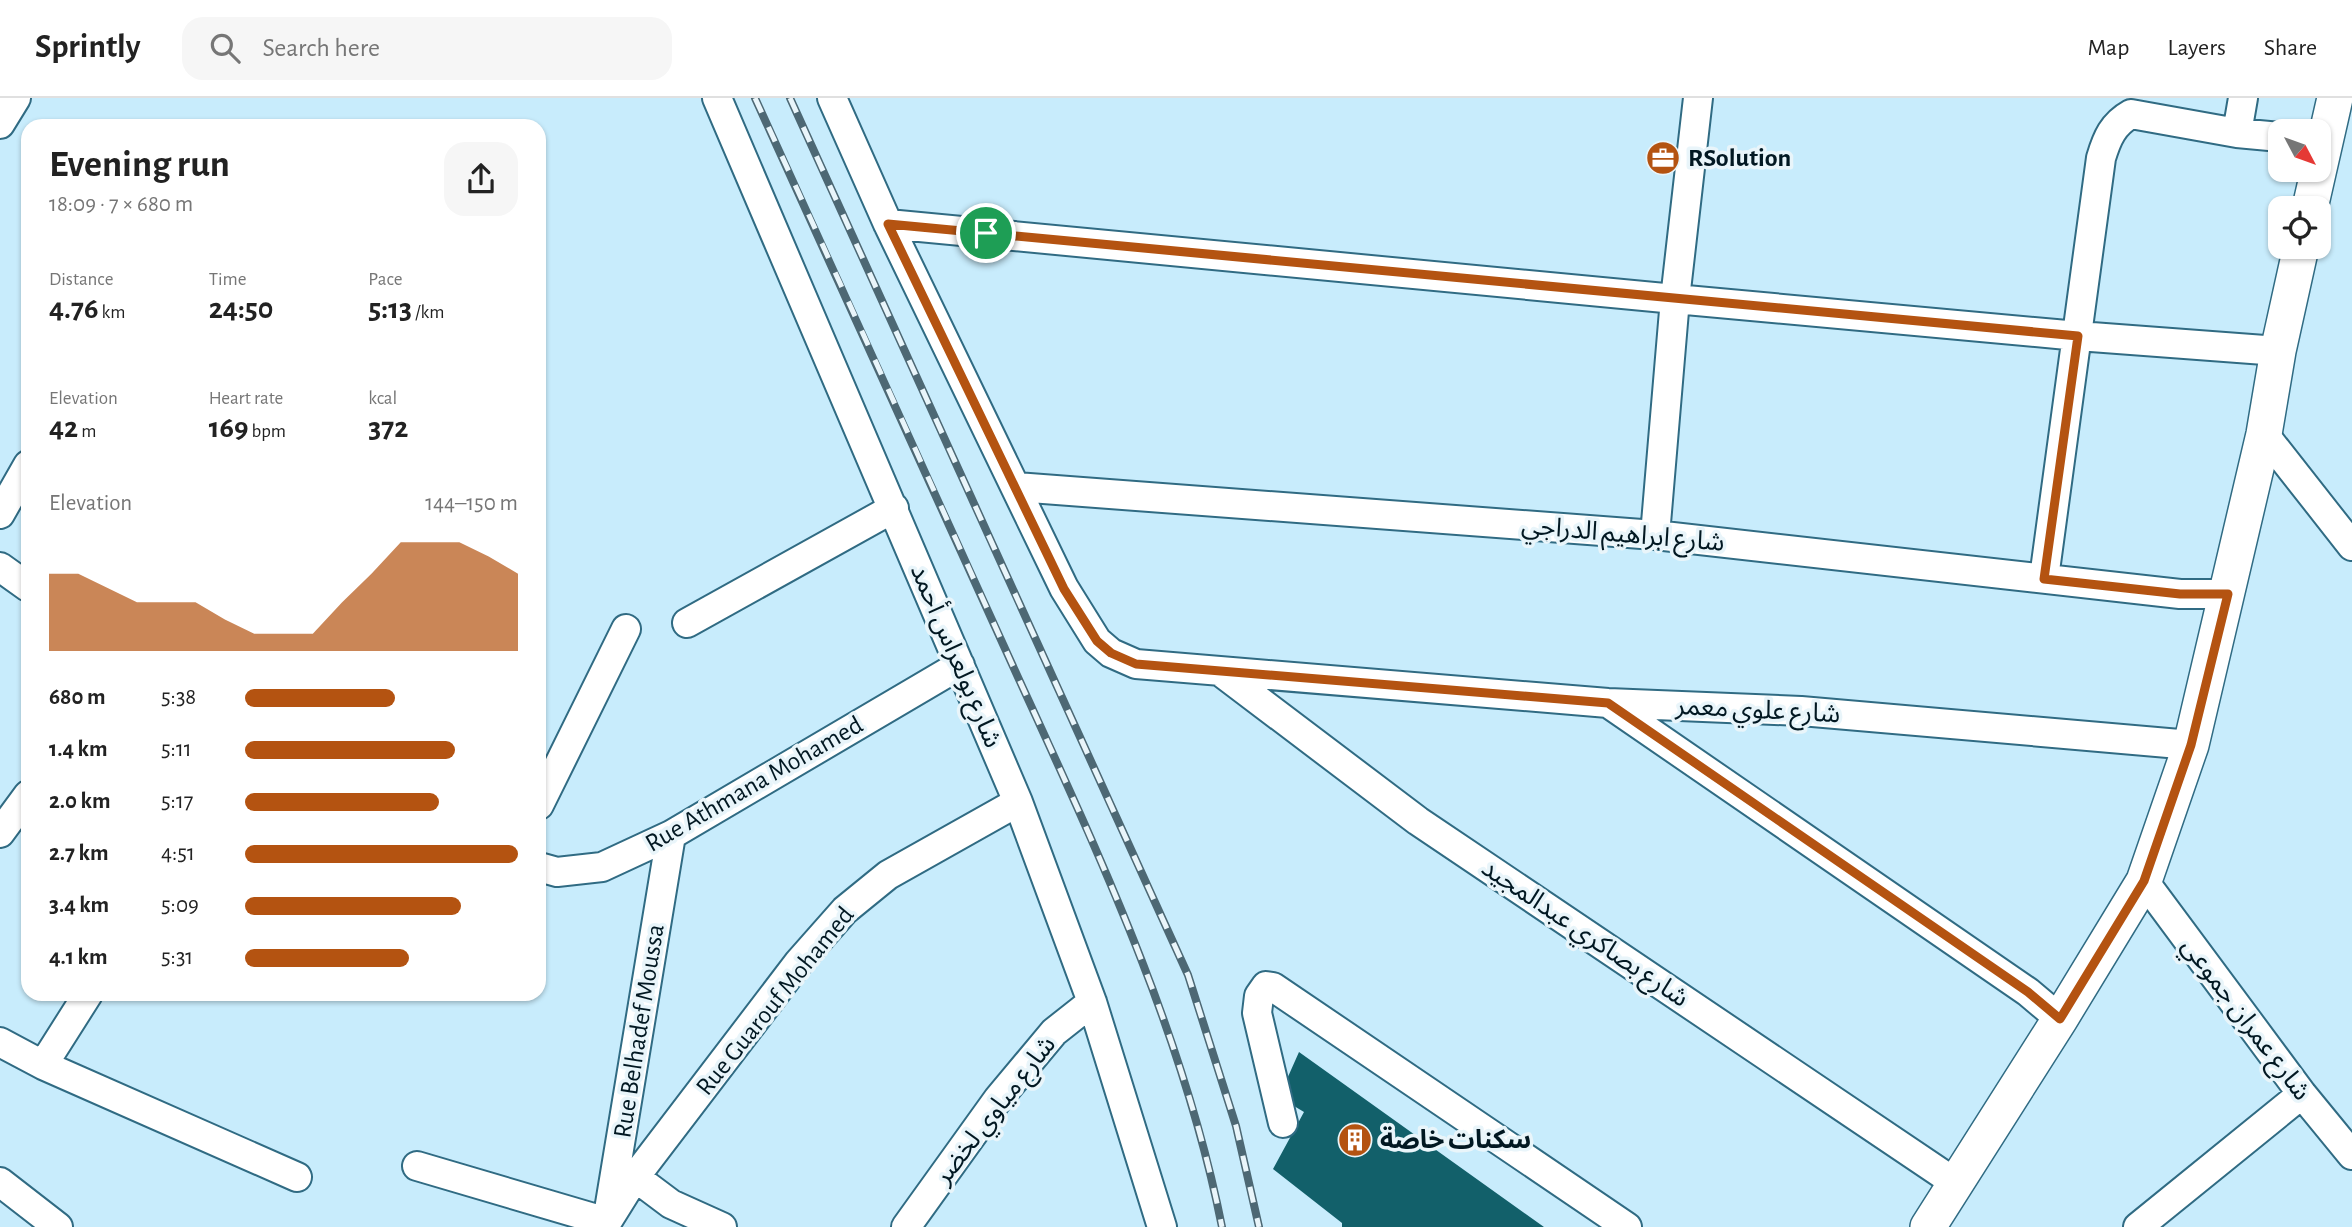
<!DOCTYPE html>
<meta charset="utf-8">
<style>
body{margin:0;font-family:"Alegreya Sans","Noto Sans Arabic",sans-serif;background:#f6f6f6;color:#222;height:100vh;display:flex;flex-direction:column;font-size:26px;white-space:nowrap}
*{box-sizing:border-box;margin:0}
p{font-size:23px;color:#767676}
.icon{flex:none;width:38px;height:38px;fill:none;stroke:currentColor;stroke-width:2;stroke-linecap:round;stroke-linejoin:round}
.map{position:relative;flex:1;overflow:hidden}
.drawer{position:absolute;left:21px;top:21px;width:525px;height:882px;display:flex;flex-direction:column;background:#fff;border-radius:21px;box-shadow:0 2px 5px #0004}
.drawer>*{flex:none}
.needle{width:46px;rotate:131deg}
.tools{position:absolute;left:2268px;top:21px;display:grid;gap:14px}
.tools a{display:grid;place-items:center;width:63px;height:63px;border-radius:14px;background:#fff;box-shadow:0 2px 5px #0004;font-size:35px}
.pin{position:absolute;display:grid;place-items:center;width:60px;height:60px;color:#fff;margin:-30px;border:4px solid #fff;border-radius:50%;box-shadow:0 2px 7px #0007}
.round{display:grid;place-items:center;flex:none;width:74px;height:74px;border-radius:21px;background:#f6f6f6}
.overview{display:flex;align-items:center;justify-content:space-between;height:119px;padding:0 28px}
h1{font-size:38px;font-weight:700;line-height:52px}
.stats{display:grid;grid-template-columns:repeat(3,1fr);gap:10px;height:119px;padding:7px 28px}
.stats div{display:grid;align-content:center}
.stats b{font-size:30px;font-weight:700}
.stats small{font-size:19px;font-weight:400}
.stats p{font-size:19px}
.chart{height:196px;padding:14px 28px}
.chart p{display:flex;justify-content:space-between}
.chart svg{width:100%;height:126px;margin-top:7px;fill:#b45311;opacity:.7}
ul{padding:0 28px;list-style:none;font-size:23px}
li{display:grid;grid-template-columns:112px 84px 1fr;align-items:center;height:52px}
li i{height:18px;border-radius:9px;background:#b45311}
header{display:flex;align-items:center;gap:42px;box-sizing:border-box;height:98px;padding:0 35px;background:#fff;border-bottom:2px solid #e0e0e0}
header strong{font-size:33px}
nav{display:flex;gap:38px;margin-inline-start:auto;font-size:24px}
.search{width:490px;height:63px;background:#f6f6f6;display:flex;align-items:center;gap:18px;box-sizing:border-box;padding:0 24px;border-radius:21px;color:#767676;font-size:26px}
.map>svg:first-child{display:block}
.building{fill:#12606a}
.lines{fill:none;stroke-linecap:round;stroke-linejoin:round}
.minor-casing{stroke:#306b83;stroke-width:32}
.tertiary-casing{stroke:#306b83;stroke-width:38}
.minor{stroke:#fff;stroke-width:28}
.tertiary{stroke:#fff;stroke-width:35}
.rail-casing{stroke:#4d6874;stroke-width:8}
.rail{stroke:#e9f5fa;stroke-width:5;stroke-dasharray:16;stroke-linecap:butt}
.route-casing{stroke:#fff;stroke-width:14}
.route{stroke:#b45311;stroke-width:9}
.labels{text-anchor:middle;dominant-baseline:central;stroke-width:7;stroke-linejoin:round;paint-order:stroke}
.poi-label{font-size:26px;font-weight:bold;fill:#021822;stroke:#e9f5fa;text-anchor:start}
.street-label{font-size:26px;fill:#021822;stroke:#e9f5fa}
</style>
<header>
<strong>Sprintly</strong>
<div class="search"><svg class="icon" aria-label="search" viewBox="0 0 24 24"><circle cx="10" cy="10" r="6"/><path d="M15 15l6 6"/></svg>Search here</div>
<nav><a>Map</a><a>Layers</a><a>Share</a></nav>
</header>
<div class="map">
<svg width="2352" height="1129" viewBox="0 0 2352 1129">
<rect width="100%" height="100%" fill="#c8ecfc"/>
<path class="building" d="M 1299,954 L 1544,1129 L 1342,1129 L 1342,1125 L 1273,1071 L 1304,1014 L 1279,999 Z"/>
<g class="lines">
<g class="minor-casing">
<path id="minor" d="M 717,0 L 1018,704 L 1092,904 L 1162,1129
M 832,0 L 888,126 L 1064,490 L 1097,543 L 1111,555 L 1136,566 L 1608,605 L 1801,613 L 2191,647
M 0,26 L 16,0
M 2237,35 L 2243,0
M 888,126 L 1675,201 L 2078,238 L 2278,253
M 2264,336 L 2352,448
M 1016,389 L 1655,437 L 2180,496 L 2228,496
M 0,416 L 28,367
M 1655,437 L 1675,201 L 1698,0
M 0,469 L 28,489
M 2044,480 L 2101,60 C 2107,40 2113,26 2131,16 L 2237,35 L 2280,39
M 687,525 L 894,410
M 1221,574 L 1418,723 L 1957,1086
M 1608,605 L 2028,894 L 2060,921
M 539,707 L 626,531
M 0,735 L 28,697
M 539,769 L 557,774 L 602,769 L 671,737 L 960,567
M 2144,783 L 2302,996 L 2352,1057
M 0,944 L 43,967 L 297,1079
M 43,967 L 88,896
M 1283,1025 L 1257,915 L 1259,898 L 1266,888 L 1273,889 L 1627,1129
M 417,1068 L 607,1124 L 635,1079 L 799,864 L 845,812 L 888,777 L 1018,704
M 635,1079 L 671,1106 L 722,1129
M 0,1084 L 58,1129
M 609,1112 L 671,737
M 906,1129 L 998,1001 L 1054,934 L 1092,904
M 2138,1129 L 2302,996"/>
</g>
<g class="tertiary-casing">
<path id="tertiary" d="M 2310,110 L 2335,0
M 1928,1129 L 2060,921 L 2144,783 L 2191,647 L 2264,336 L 2278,253 L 2301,149"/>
</g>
<use href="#minor" class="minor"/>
<use href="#tertiary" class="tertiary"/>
<g class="rail-casing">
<path id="rail" d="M 755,0 C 842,188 927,377 1012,566 C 1095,748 1183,932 1222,1129
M 790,0 L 1188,877 L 1236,1028 L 1259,1129"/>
</g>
<use href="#rail" class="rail"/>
</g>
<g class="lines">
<g class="route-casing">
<path id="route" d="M 888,126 L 2078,238 L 2044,481 L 2180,496 L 2228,496 L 2191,647 L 2144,783 L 2060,921 L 2028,894 L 1608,605 L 1136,566 L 1111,555 L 1097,543 L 1064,491 Z"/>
</g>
<use href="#route" class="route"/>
</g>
<defs>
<g id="office-disc" transform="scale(1.75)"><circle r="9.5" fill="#b45311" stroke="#e9f5fa"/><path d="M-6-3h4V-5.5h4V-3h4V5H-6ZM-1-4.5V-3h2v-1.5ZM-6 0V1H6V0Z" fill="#fff"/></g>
<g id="building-disc" transform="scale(1.75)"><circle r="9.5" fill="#b45311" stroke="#e9f5fa"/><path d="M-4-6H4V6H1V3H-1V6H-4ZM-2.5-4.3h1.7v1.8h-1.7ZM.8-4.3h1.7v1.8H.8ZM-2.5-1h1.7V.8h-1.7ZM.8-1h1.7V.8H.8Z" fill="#fff"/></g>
</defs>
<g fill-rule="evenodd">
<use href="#office-disc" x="1663" y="60"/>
<use href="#building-disc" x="1355" y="1042"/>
</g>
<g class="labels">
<g class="poi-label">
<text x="1688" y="60">RSolution</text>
<text x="1380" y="1042">سكنات خاصة</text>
</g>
<g class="street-label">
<text transform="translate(1623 436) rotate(5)">شارع ابراهيم الدراجي</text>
<text transform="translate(956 558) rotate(67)">شارع بولعراس أحمد</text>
<text transform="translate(1758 612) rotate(3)">شارع علوي معمر</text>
<text transform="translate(754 686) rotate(-30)">Rue Athmana Mohamed</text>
<text transform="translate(1585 835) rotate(34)">شارع بصاكري عبدالمجيد</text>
<text transform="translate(775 903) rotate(-51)">Rue Guarouf Mohamed</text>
<text transform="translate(2246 921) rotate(53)">شارع عمران جموعي</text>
<text transform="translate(639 933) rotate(-81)">Rue Belhadef Moussa</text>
<text transform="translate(995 1012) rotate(-52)">شارع مياوي لخضر</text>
</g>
</g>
</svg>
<div class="tools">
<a><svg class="needle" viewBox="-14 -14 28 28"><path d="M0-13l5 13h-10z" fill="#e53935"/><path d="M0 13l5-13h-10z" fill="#767676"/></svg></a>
<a><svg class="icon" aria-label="locate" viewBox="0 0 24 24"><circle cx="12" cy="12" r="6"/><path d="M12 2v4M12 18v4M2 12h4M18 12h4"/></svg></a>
</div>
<div class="pin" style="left:986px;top:135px;background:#1e9e55"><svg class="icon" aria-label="arrive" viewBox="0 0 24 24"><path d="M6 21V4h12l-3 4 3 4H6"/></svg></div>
<section class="drawer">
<div class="overview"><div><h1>Evening run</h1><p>18:09 · 7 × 680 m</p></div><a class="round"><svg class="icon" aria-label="share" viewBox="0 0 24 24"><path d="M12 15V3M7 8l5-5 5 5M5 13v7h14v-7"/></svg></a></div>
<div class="stats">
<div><p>Distance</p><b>4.76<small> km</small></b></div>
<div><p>Time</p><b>24:50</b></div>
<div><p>Pace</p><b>5:13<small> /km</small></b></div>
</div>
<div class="stats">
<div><p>Elevation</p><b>42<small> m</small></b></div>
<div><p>Heart rate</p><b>169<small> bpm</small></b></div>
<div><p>kcal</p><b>372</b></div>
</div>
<div class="chart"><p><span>Elevation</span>144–150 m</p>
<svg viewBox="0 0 160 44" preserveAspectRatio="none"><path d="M0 44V17L10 17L20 22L30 27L40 27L50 27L60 33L70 38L80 38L90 38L100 27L110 17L120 6L130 6L140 6L150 11L160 17V44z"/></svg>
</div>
<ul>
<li><b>680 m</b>5:38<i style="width:55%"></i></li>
<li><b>1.4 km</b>5:11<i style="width:77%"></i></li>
<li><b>2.0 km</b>5:17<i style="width:71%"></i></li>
<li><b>2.7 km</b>4:51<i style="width:100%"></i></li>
<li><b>3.4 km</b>5:09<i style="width:79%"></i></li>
<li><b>4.1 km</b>5:31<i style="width:60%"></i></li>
</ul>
</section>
</div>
